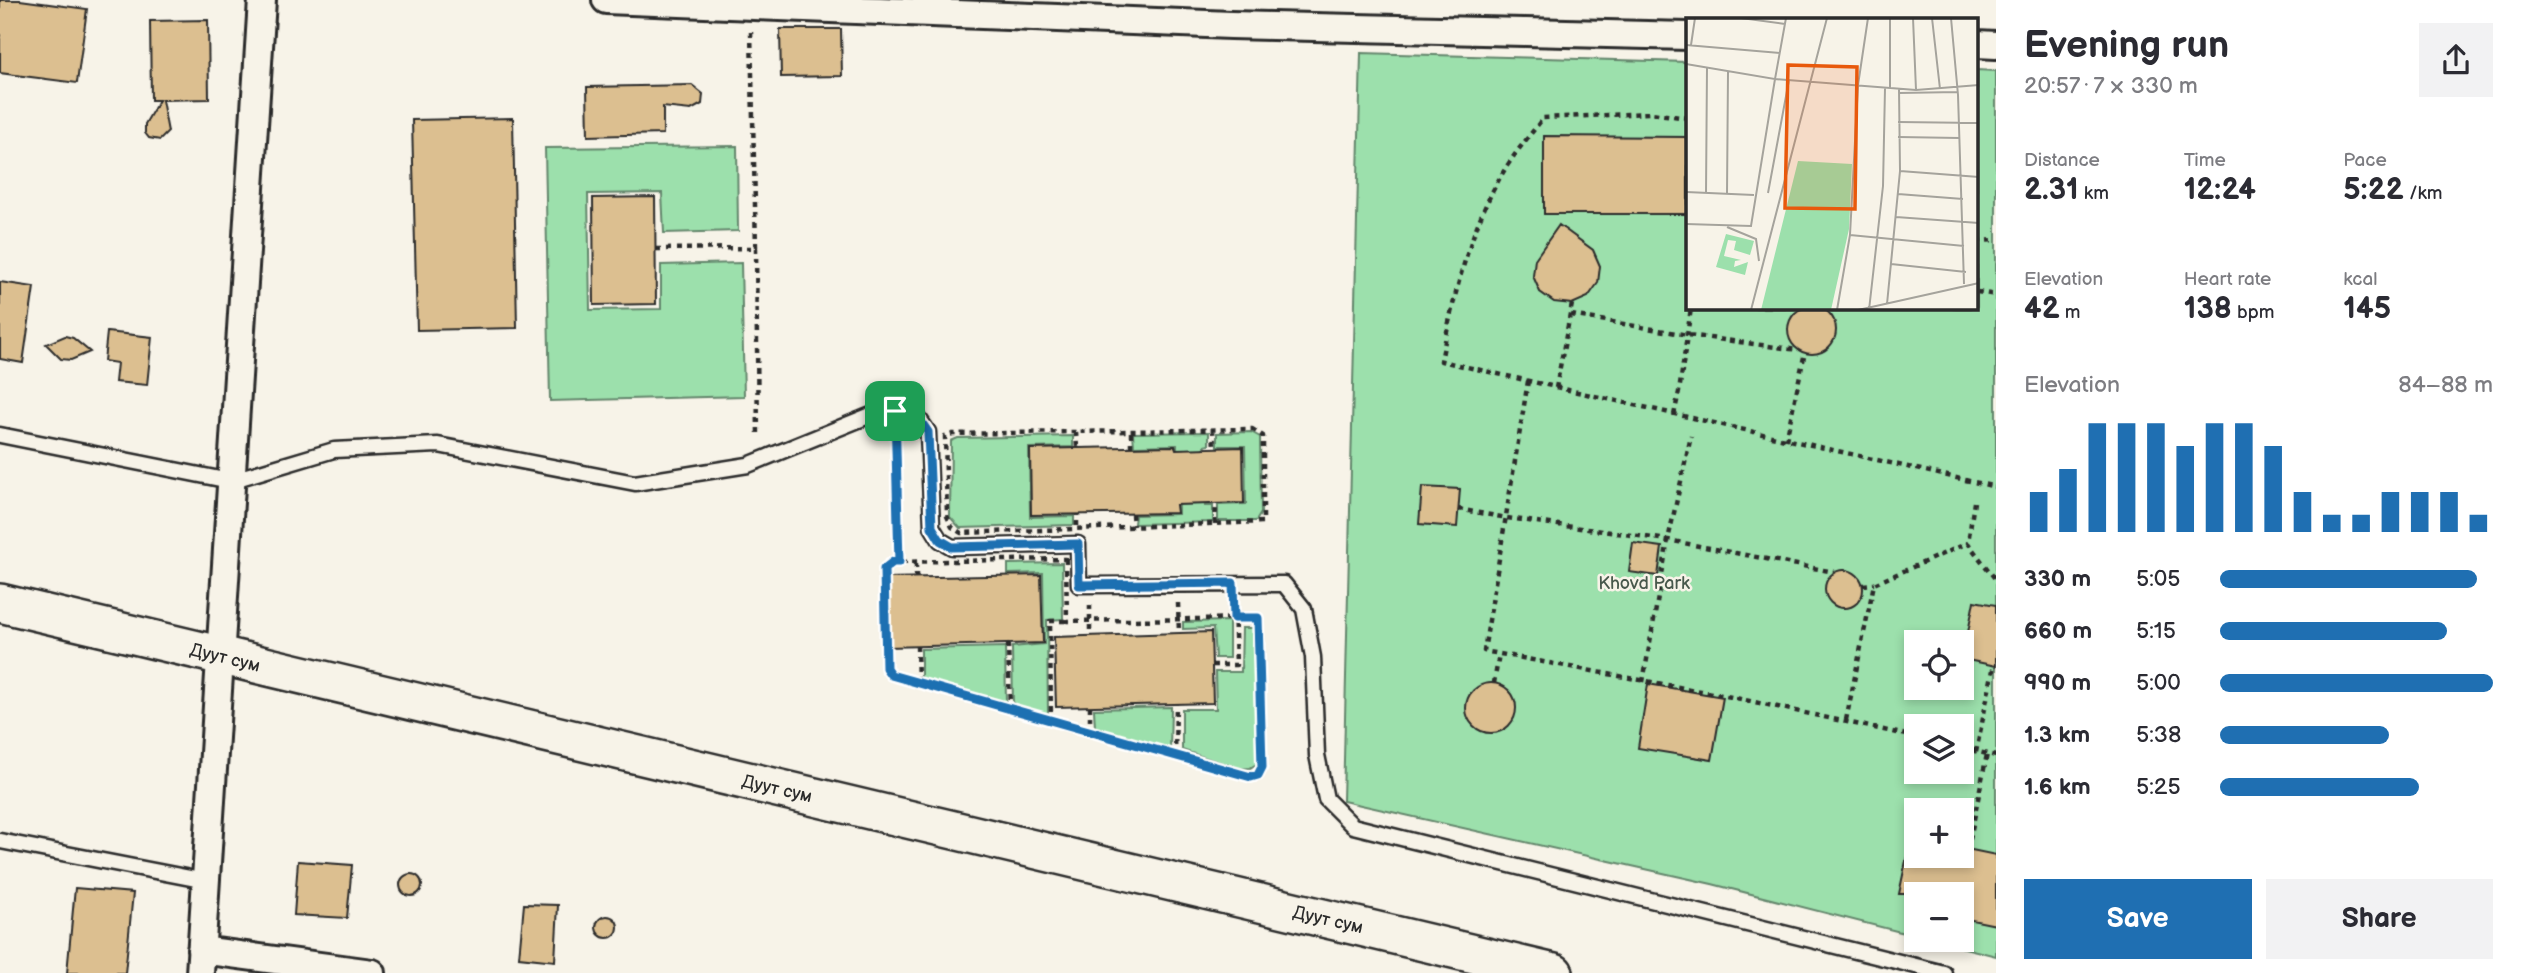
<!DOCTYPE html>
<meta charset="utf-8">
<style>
body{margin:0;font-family:"Balsamiq Sans",sans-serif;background:#f2f2f3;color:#2b2b33;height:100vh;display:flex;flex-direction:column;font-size:26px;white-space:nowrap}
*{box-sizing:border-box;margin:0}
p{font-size:23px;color:#7c7c81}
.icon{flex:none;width:38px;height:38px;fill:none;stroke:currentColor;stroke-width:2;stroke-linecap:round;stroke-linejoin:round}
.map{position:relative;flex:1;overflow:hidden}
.drawer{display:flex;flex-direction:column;background:#fff;width:525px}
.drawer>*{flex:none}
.tools{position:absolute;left:1904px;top:630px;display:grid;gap:14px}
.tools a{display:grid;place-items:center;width:70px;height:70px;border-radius:0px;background:#fff;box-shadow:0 4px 10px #0003;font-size:35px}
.pin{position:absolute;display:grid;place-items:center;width:60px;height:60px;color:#fff;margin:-30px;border-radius:14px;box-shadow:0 4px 10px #0006}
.round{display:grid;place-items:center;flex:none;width:74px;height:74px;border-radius:0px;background:#f2f2f3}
.summary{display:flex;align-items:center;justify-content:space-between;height:119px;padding:0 28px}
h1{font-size:38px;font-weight:700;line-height:52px}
.metrics{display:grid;grid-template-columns:repeat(3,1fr);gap:10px;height:119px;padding:7px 28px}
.metrics div{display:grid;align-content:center}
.metrics b{font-size:30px;font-weight:700}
.metrics small{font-size:19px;font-weight:400}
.metrics p{font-size:19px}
.chart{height:196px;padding:14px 28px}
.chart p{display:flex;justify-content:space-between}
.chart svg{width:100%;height:126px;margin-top:7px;stroke:#1f6fb2;stroke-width:6}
.cta{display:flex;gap:14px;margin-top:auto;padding:14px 28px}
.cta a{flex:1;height:80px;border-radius:0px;background:#1f6fb2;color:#fff;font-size:28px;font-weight:700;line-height:80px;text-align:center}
.cta a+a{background:#f2f2f3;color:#2b2b33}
ul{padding:0 28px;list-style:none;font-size:23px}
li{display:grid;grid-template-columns:112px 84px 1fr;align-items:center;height:52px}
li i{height:18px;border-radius:9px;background:#1f6fb2}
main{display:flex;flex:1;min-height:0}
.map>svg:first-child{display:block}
.green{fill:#9ce0ac;stroke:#64866c;stroke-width:2;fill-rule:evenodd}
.building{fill:#dcbf90;stroke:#2b2b2b;stroke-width:2}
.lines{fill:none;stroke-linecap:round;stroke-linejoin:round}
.service-casing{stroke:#2b2b2b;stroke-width:19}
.minor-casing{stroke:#2b2b2b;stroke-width:32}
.secondary-casing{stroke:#2b2b2b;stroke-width:42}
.path{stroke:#2b2b2b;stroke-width:4.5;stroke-dasharray:5 5;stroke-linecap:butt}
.service{stroke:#f7f3e8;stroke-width:14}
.minor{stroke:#f7f3e8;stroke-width:26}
.secondary{stroke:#f7f3e8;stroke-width:37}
.route-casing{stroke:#fff;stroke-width:14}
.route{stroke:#1f6fb2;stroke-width:9}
.labels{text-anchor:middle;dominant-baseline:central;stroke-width:5;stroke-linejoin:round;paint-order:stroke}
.park-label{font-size:18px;fill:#47584b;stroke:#f7f3e8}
.street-label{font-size:18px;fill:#2b2b2b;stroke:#f7f3e8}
.inset-road{fill:none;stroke:#a5a39c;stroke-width:2}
.view{fill:#e8590c;fill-opacity:0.15;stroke:#e8590c;stroke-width:3.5}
.inset-edge{fill:none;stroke:#2b2b2b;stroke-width:3.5}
</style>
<main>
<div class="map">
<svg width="1996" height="973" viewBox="0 0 1996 973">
<rect width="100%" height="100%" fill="#f7f3e8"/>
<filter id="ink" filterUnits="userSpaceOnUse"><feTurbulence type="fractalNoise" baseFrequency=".0143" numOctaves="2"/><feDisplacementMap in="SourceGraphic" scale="14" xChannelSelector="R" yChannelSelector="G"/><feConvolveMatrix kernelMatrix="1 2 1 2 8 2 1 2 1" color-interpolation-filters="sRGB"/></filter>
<g filter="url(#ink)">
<path class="green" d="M 1361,53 L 1688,62 L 1688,308 L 1977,308 L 1977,70 L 1996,71 L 1996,956 L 1933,940 L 1962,940 L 1962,894 L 1916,894 L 1916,936 L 1712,884 L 1343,801 ZM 1916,642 L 1962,642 L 1962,688 L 1916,688 ZM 1916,726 L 1962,726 L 1962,772 L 1916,772 ZM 1916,810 L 1962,810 L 1962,856 L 1916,856 Z
M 737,146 L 738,231 L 664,233 L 662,193 L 588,194 L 590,310 L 661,309 L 661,265 L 741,263 L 744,396 L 550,401 L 545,148 Z
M 1209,432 L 1209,445 L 1204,446 L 1205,506 L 1213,506 L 1213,522 L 1134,524 L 1135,515 L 1178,514 L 1177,445 L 1134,446 L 1133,433 Z
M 1251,432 L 1260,437 L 1261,513 L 1256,521 L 1218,521 L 1218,505 L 1246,504 L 1245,446 L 1217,446 L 1217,433 Z
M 1073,436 L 1073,447 L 1029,448 L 1030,517 L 1074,516 L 1074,525 L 960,528 L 950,517 L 951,441 L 958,438 Z
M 1062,563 L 1063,619 L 1047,620 L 1048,715 L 1013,705 L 1012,647 L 1044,644 L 1043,573 L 1008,574 L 1008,564 Z
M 1229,621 L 1229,658 L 1215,658 L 1213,628 L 1183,629 L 1183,622 Z
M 1242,628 L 1256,628 L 1258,763 L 1250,768 L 1240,769 L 1182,750 L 1182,709 L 1216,709 L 1215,672 L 1241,672 Z
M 1005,647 L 1006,703 L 921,680 L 921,649 Z
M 1171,707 L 1170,750 L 1095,728 L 1094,709 Z"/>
<path class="building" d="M 0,0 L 20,0 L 87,9 L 77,83 L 0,73 Z
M 208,20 L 209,99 L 162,100 L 168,132 L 160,140 L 149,138 L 145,133 L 145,124 L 159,100 L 151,100 L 150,21 Z
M 780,29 L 841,29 L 842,76 L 781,77 Z
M 692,85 L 703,94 L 702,104 L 691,110 L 663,107 L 663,134 L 588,136 L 587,87 Z
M 513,118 L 517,328 L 417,330 L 412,120 Z
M 1544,136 L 1688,137 L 1688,214 L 1544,214 Z
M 655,197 L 656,304 L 594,305 L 593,198 Z
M 1559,225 L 1593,250 L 1600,266 L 1598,283 L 1588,297 L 1572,304 L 1554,302 L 1540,292 L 1533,276 L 1535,259 Z
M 0,282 L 34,287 L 23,363 L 0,359 Z
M1788 330a24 24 0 1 1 48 0a24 24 0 1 1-48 0Z
M 107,332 L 152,337 L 147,385 L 115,382 L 117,363 L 104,361 Z
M 65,336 L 73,338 L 90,352 L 71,360 L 61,359 L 46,344 Z
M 1175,446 L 1176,449 L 1243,447 L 1244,503 L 1176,505 L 1177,513 L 1031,515 L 1030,449 Z
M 1422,487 L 1460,489 L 1457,527 L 1419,524 Z
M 1633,543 L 1662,547 L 1658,576 L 1629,572 Z
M1825 589a19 19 0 1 1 38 0a19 19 0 1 1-38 0Z
M 1041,575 L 1043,643 L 887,647 L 886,578 Z
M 1974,601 L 1996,605 L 1996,666 L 1963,659 Z
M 1211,632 L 1213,703 L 1056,707 L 1054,637 Z
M1466 708a25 25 0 1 1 50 0a25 25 0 1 1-50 0Z
M 1648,684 L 1723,697 L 1712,760 L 1638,748 Z
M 1962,848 L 1996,855 L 1996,925 L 1962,918 L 1962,894 L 1899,894 L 1907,856 L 1962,856 Z
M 298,861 L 352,865 L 347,918 L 294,915 Z
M400 885a11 11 0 1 1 22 0a11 11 0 1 1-22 0Z
M 75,888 L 133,893 L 125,973 L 67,973 Z
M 524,904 L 558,905 L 555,961 L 519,957 Z
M596 927a11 11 0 1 1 22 0a11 11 0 1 1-22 0Z"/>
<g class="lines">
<g class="service-casing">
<path id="service" d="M 0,435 L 230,481 L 334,450 L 438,445 L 635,483 L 748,465 L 876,413 L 896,411 L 917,416 L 928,432 L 932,527 L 940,540 L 952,547 L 1078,544 L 1079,585 L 1284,584 L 1304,609 L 1313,657 L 1317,755 L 1326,799 L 1353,826 L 1944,973
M 0,841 L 206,881"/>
</g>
<g class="minor-casing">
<path id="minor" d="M 606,0 L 1231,25 L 1688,36
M 1977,44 L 1996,45
M 201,950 L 372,973
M 200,973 L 262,0"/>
</g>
<g class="secondary-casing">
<path id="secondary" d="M 0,603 L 1554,973"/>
</g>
<path class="path" d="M 751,32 L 756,248
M 1688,118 L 1651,113 L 1543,118 C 1531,134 1518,149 1507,166 C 1470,224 1454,295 1441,361 L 1996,487
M 1977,241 L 1996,240
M 656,249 L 756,248 L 758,438
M 1977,292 L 1996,295
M 1571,315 L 1688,335 L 1798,350
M 1528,381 L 1484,651 L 1722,695 L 1916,737
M 1556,388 L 1572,304
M 1674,415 L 1679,392 L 1691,308
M 1213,429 L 1214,448
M 1252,429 L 1263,436 L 1263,522 L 961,533 L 952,527 L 947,516 L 945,436 L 953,434 Z
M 896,430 L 899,562
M 1076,432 L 1077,448
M 1786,440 L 1805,352
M 1131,447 L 1131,431
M 1974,502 L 1968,543 L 1996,580
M 1458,509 L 1507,518 L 1668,540 L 1834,572
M 1132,514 L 1133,526
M 1215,524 L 1216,504
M 1077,526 L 1077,515
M 1066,559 L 1067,621 L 1258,618 L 1262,767 L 1258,774 L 1250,777 L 891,675 L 886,668 L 884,569 L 893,562 Z
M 916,578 L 916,562
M 1863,585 L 1874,584
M 1178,603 L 1179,633
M 1090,605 L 1090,636
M 1008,644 L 1010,709
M 917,646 L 918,683
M 1212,665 L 1236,665 L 1234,603
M 1643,682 L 1668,540 L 1691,436
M 1494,683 L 1499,654
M 1090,706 L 1090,732
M 1846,720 L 1874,584 L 1968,543
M 1051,721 L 1050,621 L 1067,621
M 1962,748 L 1996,756
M 1976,752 L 1994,665
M 1175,755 L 1176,704
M 1968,849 L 1987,754"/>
<use href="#service" class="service"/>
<use href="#minor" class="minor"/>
<use href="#secondary" class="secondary"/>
</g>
</g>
<g class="lines" filter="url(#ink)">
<g class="route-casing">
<path id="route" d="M 895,411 L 917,416 L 928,432 L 932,527 L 940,540 L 952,547 L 1078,544 L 1079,585 L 1233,583 L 1234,618 L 1258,618 L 1262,767 L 1258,775 L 1251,777 L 891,675 L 886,668 L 884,569 L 893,562 L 899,562 Z"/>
</g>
<use href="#route" class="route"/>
</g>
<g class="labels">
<g class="park-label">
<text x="1644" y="583">Khovd Park</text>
</g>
<g class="street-label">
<text transform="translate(225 658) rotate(14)">Дуут сум</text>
<text transform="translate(777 789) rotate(13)">Дуут сум</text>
<text transform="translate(1328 920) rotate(13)">Дуут сум</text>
</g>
</g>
<g transform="translate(1686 18)">
<rect width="292" height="292" fill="#f7f3e8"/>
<path d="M 112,143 L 166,146 L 163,211 L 145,292 L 75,292 ZM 40,216 L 68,223 L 64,237 L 48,232 L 50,223 L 42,222 L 38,238 L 55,242 L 49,243 L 48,249 L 62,244 L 59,257 L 30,249 Z" fill="#9ce0ac"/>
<path class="inset-road" d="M 55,0 L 99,6M 100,0 L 89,61 L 230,72 L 293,67M 204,0 L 204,70M 227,0 L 230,72M 246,0 L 254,71M 265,0 L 272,77 L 278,266M 0,27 L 94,35M 5,27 L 9,0M 0,46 L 89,61 L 65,208 L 0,206M 213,75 L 272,74M 212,104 L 293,105M 212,119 L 274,120M 214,153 L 293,159M 0,174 L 68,177M 20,175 L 21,49M 82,175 L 103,62M 41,176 L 42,54M 212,176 L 277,181M 210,199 L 293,205M 41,209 L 70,221 L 73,243M 164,217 L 278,228M 205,246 L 280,254M 201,286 L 214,153 L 213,71M 65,292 L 141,0M 151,292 L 164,217 L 172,67 L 182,0M 172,292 L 293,265M 183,292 L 197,168 L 199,70"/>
<path class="view" d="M 102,47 L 171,49 L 169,191 L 99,190 Z"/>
<rect width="292" height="292" class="inset-edge"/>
</g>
</svg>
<div class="tools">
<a><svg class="icon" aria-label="locate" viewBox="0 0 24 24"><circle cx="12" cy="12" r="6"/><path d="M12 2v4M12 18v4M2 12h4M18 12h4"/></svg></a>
<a><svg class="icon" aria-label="layers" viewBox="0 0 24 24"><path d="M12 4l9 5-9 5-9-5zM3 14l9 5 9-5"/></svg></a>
<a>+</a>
<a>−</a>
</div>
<div class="pin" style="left:895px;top:411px;background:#1e9e55"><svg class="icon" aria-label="arrive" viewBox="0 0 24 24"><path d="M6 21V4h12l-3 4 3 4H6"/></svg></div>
</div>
<section class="drawer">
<div class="summary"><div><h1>Evening run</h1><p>20:57 · 7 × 330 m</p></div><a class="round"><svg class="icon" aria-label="share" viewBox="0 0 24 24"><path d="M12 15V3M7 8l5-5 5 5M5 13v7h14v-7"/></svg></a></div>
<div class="metrics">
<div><p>Distance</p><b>2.31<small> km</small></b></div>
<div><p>Time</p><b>12:24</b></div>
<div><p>Pace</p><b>5:22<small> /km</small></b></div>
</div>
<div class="metrics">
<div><p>Elevation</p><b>42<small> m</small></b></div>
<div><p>Heart rate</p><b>138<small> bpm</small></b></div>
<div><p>kcal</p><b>145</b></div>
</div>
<div class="chart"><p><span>Elevation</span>84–88 m</p>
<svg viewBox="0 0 160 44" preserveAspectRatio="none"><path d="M5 44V30M15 44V22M25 44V6M35 44V6M45 44V6M55 44V14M65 44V6M75 44V6M85 44V14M95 44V30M105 44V38M115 44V38M125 44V30M135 44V30M145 44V30M155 44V38"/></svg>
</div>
<ul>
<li><b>330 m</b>5:05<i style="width:94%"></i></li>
<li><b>660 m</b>5:15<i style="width:83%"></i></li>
<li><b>990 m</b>5:00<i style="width:100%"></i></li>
<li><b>1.3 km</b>5:38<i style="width:62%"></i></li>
<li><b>1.6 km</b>5:25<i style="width:73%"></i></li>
</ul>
<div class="cta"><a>Save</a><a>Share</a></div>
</section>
</main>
